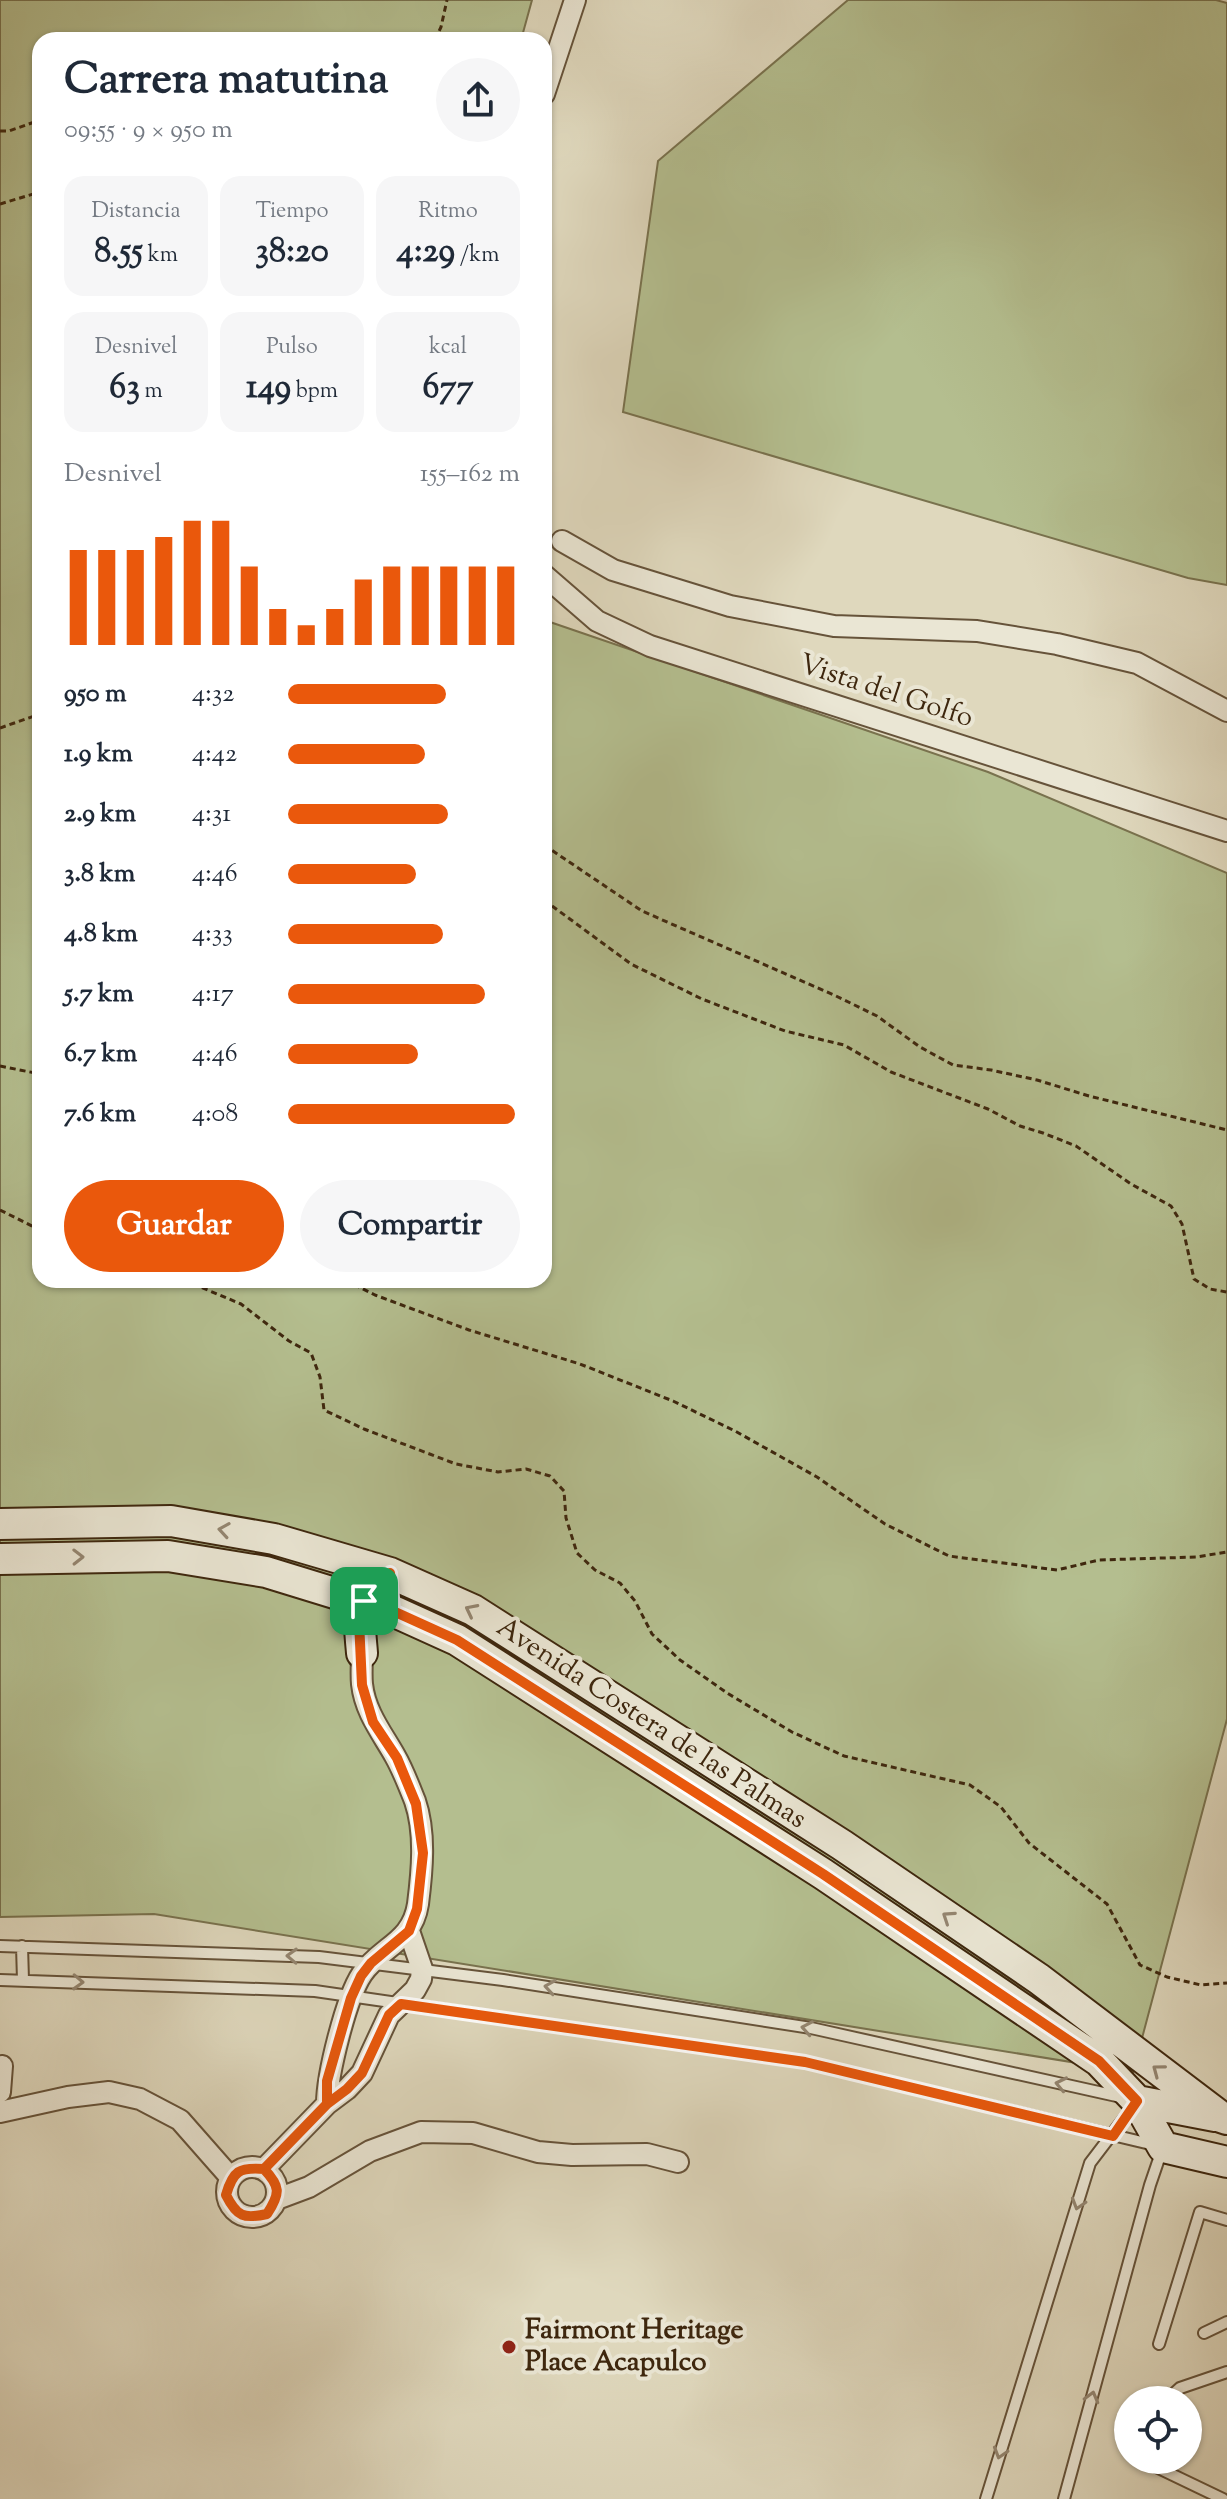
<!DOCTYPE html>
<html lang="es">
<meta charset="utf-8">
<style>
body{margin:0;font-family:"Sorts Mill Goudy",serif;background:#f6f6f7;color:#1f2937;height:100vh;display:flex;flex-direction:column;font-size:30px;white-space:nowrap}
*{box-sizing:border-box;margin:0}
p{font-size:26px;color:#747a83}
.icon{flex:none;width:44px;height:44px;fill:none;stroke:currentColor;stroke-width:2;stroke-linecap:round;stroke-linejoin:round}
.map{position:relative;flex:1;overflow:hidden}
.side{position:absolute;left:32px;top:32px;width:520px;height:1256px;display:flex;flex-direction:column;background:#fff;border-radius:24px;box-shadow:0 2px 6px #0004}
.side>*{flex:none}
.tools{position:absolute;left:1114px;top:2386px;display:grid;gap:16px}
.tools a{display:grid;place-items:center;width:88px;height:88px;border-radius:50%;background:#fff;box-shadow:0 2px 6px #0004;font-size:40px}
.pin{position:absolute;display:grid;place-items:center;width:68px;height:68px;color:#fff;margin:-34px;border-radius:16px;box-shadow:0 4px 12px #0006}
.round{display:grid;place-items:center;flex:none;width:84px;height:84px;border-radius:42px;background:#f6f6f7}
.head{display:flex;align-items:center;justify-content:space-between;height:136px;padding:0 32px}
h1{font-size:44px;font-weight:800;line-height:60px}
.metrics{display:grid;grid-template-columns:repeat(3,1fr);gap:12px;height:136px;padding:8px 32px}
.metrics div{display:grid;align-content:center;border-radius:20px;background:#f6f6f7;text-align:center}
.metrics b{font-size:34px;font-weight:800}
.metrics small{font-size:22px;font-weight:400}
.metrics p{font-size:22px}
.chart{height:224px;padding:16px 32px}
.chart p{display:flex;justify-content:space-between}
.chart svg{width:100%;height:144px;margin-top:8px;stroke:#ea580c;stroke-width:6}
.action{display:flex;gap:16px;margin-top:auto;padding:16px 32px}
.action a{flex:1;height:92px;border-radius:48px;background:#ea580c;color:#fff;font-size:32px;font-weight:800;line-height:92px;text-align:center}
.action a+a{background:#f6f6f7;color:#1f2937}
ul{padding:0 32px;list-style:none;font-size:26px}
li{display:grid;grid-template-columns:128px 96px 1fr;align-items:center;height:60px}
li i{height:20px;border-radius:10px;background:#ea580c}
.map>svg:first-child{display:block}
.green{fill:#b4be8f;stroke:#79724e;stroke-width:2}
.lines{fill:none;stroke-linecap:round;stroke-linejoin:round}
.lane-casing{stroke:#66533a;stroke-width:14}
.street-casing{stroke:#66533a;stroke-width:24}
.secondary-casing{stroke:#3e270e;stroke-width:34}
.path{stroke:#3e270e;stroke-width:3;stroke-dasharray:6 4;stroke-linecap:butt}
.lane{stroke:#eae6d4;stroke-width:10}
.street{stroke:#eae6d4;stroke-width:20}
.secondary{stroke:#eae6d4;stroke-width:30}
.oneway{stroke:#948671}
.route-casing{stroke:#fff;stroke-width:16}
.route{stroke:#ea580c;stroke-width:10}
.poi-dot{fill:#8f2418;stroke:#eae6d4;stroke-width:3}
.labels{text-anchor:middle;dominant-baseline:central;stroke-width:8;stroke-linejoin:round;paint-order:stroke}
.street-label{font-size:28px;fill:#3e270e;stroke:#eae6d4}
.poi-label{font-size:28px;font-weight:bold;fill:#3e270e;stroke:#eae6d4;text-anchor:start}
</style>
<div class="map">
<svg width="1227" height="2499" viewBox="0 0 1227 2499">
<rect width="100%" height="100%" fill="#dfd8bd"/>
<filter id="stains"><feTurbulence type="fractalNoise" baseFrequency=".0025" numOctaves="4"/><feColorMatrix values="0 0 0 0 .2 0 0 0 0 .09 0 0 0 0 .02 0 0 0 .5 -.17"/></filter>
<radialGradient id="worn" r=".72"><stop offset=".6" stop-color="#630" stop-opacity="0"/><stop offset="1" stop-color="#630" stop-opacity=".3"/></radialGradient>
<path class="green" d="M 0,0 L 532,0 L 521,40 L 40,40 L 40,1280 L 544,1280 L 544,620 L 988,772 L 1227,873 L 1227,1719 L 1133,2072 L 154,1914 L 0,1917 Z
M 848,0 L 1216,0 L 1227,3 L 1227,585 L 1188,578 L 623,412 L 658,161 Z"/>
<g class="lines">
<g class="lane-casing">
<path id="lane" d="M 0,1946 L 319,1957 L 503,1980 L 811,2028 L 1121,2097
M 22,1946 L 23,1980
M 0,1980 L 315,1991 L 805,2062 L 1163,2147 L 1150,2185 L 1064,2499
M 1204,2333 L 1227,2322
M 1159,2344 L 1200,2212 L 1227,2220
M 1167,2400 L 1180,2388 L 1227,2372
M 1149,2460 L 1150,2464 L 1223,2499
M 986,2499 L 1090,2163 L 1135,2104"/>
</g>
<g class="street-casing">
<path id="street" d="M 544,94 L 575,0
M 562,541 L 613,570 L 730,606 L 834,626 L 977,631 L 1057,644 L 1137,663 L 1227,711
M 544,575 L 597,621 L 650,646 L 1227,831
M 0,2092 L 2,2066
M 327,2104 C 327,2075 346,1998 362,1974 C 381,1946 412,1943 418,1904 C 422,1872 426,1833 415,1801 C 409,1786 403,1770 395,1756 C 382,1733 365,1712 362,1684 C 361,1674 362,1663 362,1653
M 0,2112 L 68,2097 L 109,2092 L 140,2099 L 180,2120 L 231,2178
M227 2192a25 25 0 1 1 50 0a25 25 0 1 1-50 0Z
M 264,2169 L 327,2104 L 347,2089 L 362,2073 L 389,2015 L 415,1990 L 421,1979 L 422,1969 L 409,1931
M 277,2199 L 309,2187 L 370,2151 L 421,2132 L 473,2133 L 538,2152 L 572,2155 L 647,2154 L 678,2162"/>
</g>
<g class="secondary-casing">
<path id="secondary" d="M 0,1524 L 171,1521 L 274,1539 L 390,1573 L 473,1610 L 842,1845 L 1039,1979 L 1221,2117 L 1227,2119
M 0,1559 L 168,1556 L 266,1572 L 393,1611 L 457,1640 L 823,1874 L 1099,2061 L 1137,2101 L 1163,2147 L 1227,2162
M 362,1653 C 360,1626 355,1610 375,1589
M 1137,2101 L 1215,2116"/>
</g>
<path class="path" d="M 435,40 L 441,27 L 447,0
M 0,131 L 9,131 L 40,120
M 0,204 L 40,192
M 0,728 L 40,714
M 544,845 L 642,911 L 834,995 L 877,1016 L 920,1047 L 953,1065 L 991,1070 L 1037,1080 L 1089,1096 L 1227,1130
M 544,900 L 631,964 L 702,999 L 785,1031 L 844,1045 L 891,1072 L 988,1109 L 1020,1126 L 1043,1133 L 1076,1146 L 1131,1184 L 1171,1206 L 1182,1224 L 1194,1279 L 1210,1289 L 1227,1292
M 0,1066 L 40,1074
M 0,1210 L 40,1230
M 173,1280 L 198,1286 L 241,1304 L 289,1341 L 311,1353 L 320,1377 L 324,1410 L 364,1429 L 456,1464 L 498,1472 L 526,1469 L 550,1476 L 564,1491 L 566,1518 L 577,1553 L 595,1570 L 620,1583 L 635,1601 L 652,1634 L 680,1660 L 727,1693 L 792,1732 L 844,1756 L 970,1785 L 1001,1807 L 1029,1843 L 1107,1904 L 1140,1965 L 1167,1977 L 1201,1985 L 1227,1983
M 345,1280 L 375,1295 L 469,1330 L 580,1364 L 673,1401 L 735,1431 L 817,1477 L 885,1524 L 949,1556 L 1057,1570 L 1099,1560 L 1196,1557 L 1227,1552"/>
<use href="#lane" class="lane"/>
<use href="#street" class="street"/>
<use href="#secondary" class="secondary"/>
</g>
<defs><path id="oneway-chevron" d="M-2-3.5L2.5 0L-2 3.5" fill="none" stroke-width="1.6" stroke-linecap="round" stroke-linejoin="round" transform="scale(2)"/></defs>
<g class="oneway">
<use href="#oneway-chevron" transform="translate(224 1530) rotate(-171)"/>
<use href="#oneway-chevron" transform="translate(78 1557) rotate(-1)"/>
<use href="#oneway-chevron" transform="translate(471 1610) rotate(-153)"/>
<use href="#oneway-chevron" transform="translate(948 1917) rotate(-146)"/>
<use href="#oneway-chevron" transform="translate(292 1956) rotate(-178)"/>
<use href="#oneway-chevron" transform="translate(78 1982) rotate(2)"/>
<use href="#oneway-chevron" transform="translate(550 1987) rotate(-171)"/>
<use href="#oneway-chevron" transform="translate(807 2028) rotate(-170)"/>
<use href="#oneway-chevron" transform="translate(1158 2070) rotate(-143)"/>
<use href="#oneway-chevron" transform="translate(1061 2084) rotate(-168)"/>
<use href="#oneway-chevron" transform="translate(1078 2204) rotate(107)"/>
<use href="#oneway-chevron" transform="translate(1092 2397) rotate(-75)"/>
<use href="#oneway-chevron" transform="translate(1000 2453) rotate(107)"/>
</g>
<g class="lines">
<g class="route-casing">
<path id="route" d="M 364,1601 L 359,1621 L 362,1685 L 373,1722 L 397,1758 L 416,1804 L 423,1853 L 417,1909 L 409,1931 L 371,1963 L 361,1976 L 351,1998 L 327,2081 L 327,2104 L 264,2169 C 239,2167 233,2171 226,2195 C 237,2217 244,2219 267,2214 C 281,2193 280,2186 264,2169 L 327,2104 L 347,2089 L 362,2073 L 389,2015 L 401,2004 L 805,2062 L 1113,2136 L 1137,2101 L 1099,2061 L 823,1874 L 457,1640 L 393,1611 L 390,1573 L 364,1601"/>
</g>
<use href="#route" class="route"/>
</g>
<circle class="poi-dot" cx="509" cy="2347" r="8"/>
<g class="labels">
<g class="street-label">
<text transform="translate(886 692) rotate(18)">Vista del Golfo</text>
<text transform="translate(651 1724) rotate(33)">Avenida Costera de las Palmas</text>
</g>
<g class="poi-label">
<text x="525" y="2331">Fairmont Heritage<tspan x="525" dy="32">Place Acapulco</tspan></text>
</g>
</g>
<rect width="100%" height="100%" filter="url(#stains)"/>
<rect width="100%" height="100%" fill="url(#worn)"/>
</svg>
<div class="tools">
<a><svg class="icon" aria-label="locate" viewBox="0 0 24 24"><circle cx="12" cy="12" r="6"/><path d="M12 2v4M12 18v4M2 12h4M18 12h4"/></svg></a>
</div>
<div class="pin" style="left:364px;top:1601px;background:#1e9e55"><svg class="icon" aria-label="arrive" viewBox="0 0 24 24"><path d="M6 21V4h12l-3 4 3 4H6"/></svg></div>
<section class="side">
<div class="head"><div><h1>Carrera matutina</h1><p>09:55 · 9 × 950 m</p></div><a class="round"><svg class="icon" aria-label="share" viewBox="0 0 24 24"><path d="M12 15V3M7 8l5-5 5 5M5 13v7h14v-7"/></svg></a></div>
<div class="metrics">
<div><p>Distancia</p><b>8.55<small> km</small></b></div>
<div><p>Tiempo</p><b>38:20</b></div>
<div><p>Ritmo</p><b>4:29<small> /km</small></b></div>
</div>
<div class="metrics">
<div><p>Desnivel</p><b>63<small> m</small></b></div>
<div><p>Pulso</p><b>149<small> bpm</small></b></div>
<div><p>kcal</p><b>677</b></div>
</div>
<div class="chart"><p><span>Desnivel</span>155–162 m</p>
<svg viewBox="0 0 160 44" preserveAspectRatio="none"><path d="M5 44V15M15 44V15M25 44V15M35 44V11M45 44V6M55 44V6M65 44V20M75 44V33M85 44V38M95 44V33M105 44V24M115 44V20M125 44V20M135 44V20M145 44V20M155 44V20"/></svg>
</div>
<ul>
<li><b>950 m</b>4:32<i style="width:68%"></i></li>
<li><b>1.9 km</b>4:42<i style="width:59%"></i></li>
<li><b>2.9 km</b>4:31<i style="width:69%"></i></li>
<li><b>3.8 km</b>4:46<i style="width:55%"></i></li>
<li><b>4.8 km</b>4:33<i style="width:67%"></i></li>
<li><b>5.7 km</b>4:17<i style="width:85%"></i></li>
<li><b>6.7 km</b>4:46<i style="width:56%"></i></li>
<li><b>7.6 km</b>4:08<i style="width:98%"></i></li>
</ul>
<div class="action"><a>Guardar</a><a>Compartir</a></div>
</section>
</div>
